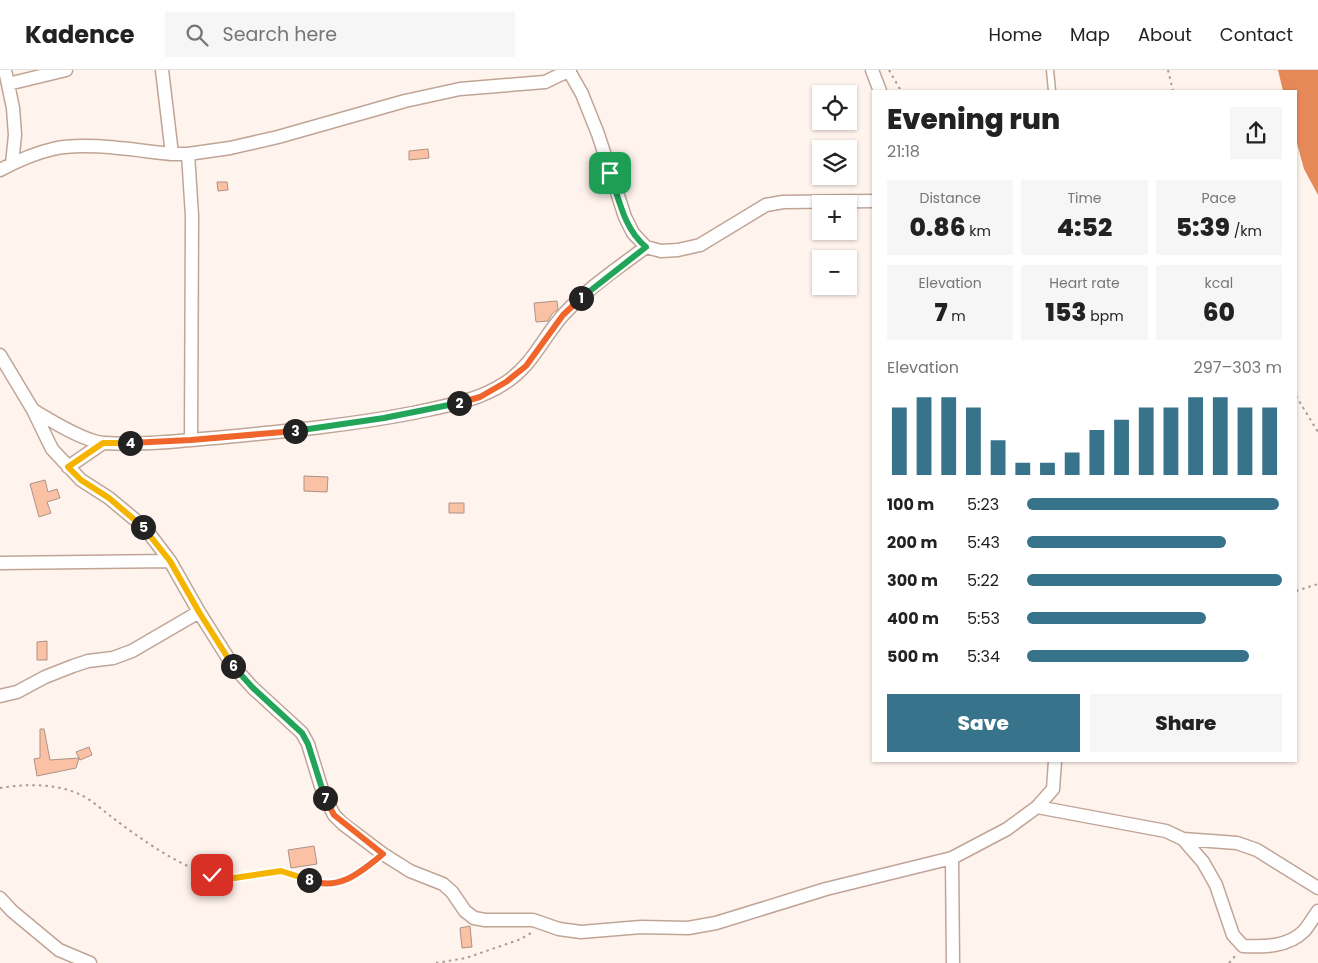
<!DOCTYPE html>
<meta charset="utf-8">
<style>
body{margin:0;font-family:Poppins,sans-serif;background:#f6f6f6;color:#222;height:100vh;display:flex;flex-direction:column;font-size:19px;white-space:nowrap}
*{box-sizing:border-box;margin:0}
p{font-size:16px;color:#767676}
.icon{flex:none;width:28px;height:28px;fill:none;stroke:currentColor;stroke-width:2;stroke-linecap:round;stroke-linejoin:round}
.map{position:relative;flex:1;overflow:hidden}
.sheet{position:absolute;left:872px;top:20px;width:425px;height:672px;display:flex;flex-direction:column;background:#fff;border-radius:0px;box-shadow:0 1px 4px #0004}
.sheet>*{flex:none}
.controls{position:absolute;left:812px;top:15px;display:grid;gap:10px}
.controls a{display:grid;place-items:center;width:45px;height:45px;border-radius:0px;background:#fff;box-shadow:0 1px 4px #0004;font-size:25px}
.pin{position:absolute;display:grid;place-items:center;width:42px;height:42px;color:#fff;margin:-21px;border-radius:10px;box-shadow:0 2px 8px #0006}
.km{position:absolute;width:25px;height:25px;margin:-12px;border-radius:50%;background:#222;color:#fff;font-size:14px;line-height:25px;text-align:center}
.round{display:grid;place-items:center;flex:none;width:52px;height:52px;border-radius:0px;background:#f6f6f6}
.summary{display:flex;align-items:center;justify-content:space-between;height:85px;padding:0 15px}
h1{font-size:28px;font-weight:800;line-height:38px}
.stats{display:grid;grid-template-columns:repeat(3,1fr);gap:8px;height:85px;padding:5px 15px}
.stats div{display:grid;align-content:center;border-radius:0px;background:#f6f6f6;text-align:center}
.stats b{font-size:25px;font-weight:800}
.stats small{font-size:14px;font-weight:400}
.stats p{font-size:14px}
.chart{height:140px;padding:10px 15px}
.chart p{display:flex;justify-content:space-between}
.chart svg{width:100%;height:90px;margin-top:5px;stroke:#38738c;stroke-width:6}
.cta{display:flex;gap:10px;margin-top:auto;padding:10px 15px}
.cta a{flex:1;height:58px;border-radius:0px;background:#38738c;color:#fff;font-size:20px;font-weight:800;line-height:58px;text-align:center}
.cta a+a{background:#f6f6f6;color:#222}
ul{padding:0 15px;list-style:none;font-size:16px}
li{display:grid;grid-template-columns:80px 60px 1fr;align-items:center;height:38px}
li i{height:12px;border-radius:6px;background:#38738c}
header{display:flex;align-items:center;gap:30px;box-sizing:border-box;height:70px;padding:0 25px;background:#fff;border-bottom:1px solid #e0e0e0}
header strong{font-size:24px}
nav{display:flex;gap:28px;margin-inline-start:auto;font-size:18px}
.search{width:350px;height:45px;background:#f6f6f6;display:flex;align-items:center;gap:12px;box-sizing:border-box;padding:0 18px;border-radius:0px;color:#767676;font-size:19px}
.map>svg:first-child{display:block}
.water{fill:#e58959}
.building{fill:#fbc1a4;stroke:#ad9286}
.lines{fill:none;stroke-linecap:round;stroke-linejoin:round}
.lane-casing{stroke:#c0a597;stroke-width:9}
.street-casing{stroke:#c0a597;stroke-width:15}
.path{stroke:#a79b96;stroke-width:2;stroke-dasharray:2.5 4;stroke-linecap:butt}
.lane{stroke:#fff;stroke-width:6}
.street{stroke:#fff;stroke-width:12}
.split-1-casing{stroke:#fff;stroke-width:10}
.split-2-casing{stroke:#fff;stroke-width:10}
.split-3-casing{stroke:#fff;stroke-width:10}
.split-4-casing{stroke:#fff;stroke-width:10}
.split-5-casing{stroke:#fff;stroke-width:10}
.split-6-casing{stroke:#fff;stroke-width:10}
.split-7-casing{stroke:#fff;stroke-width:10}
.split-8-casing{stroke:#fff;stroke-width:10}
.split-9-casing{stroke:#fff;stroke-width:10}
.split-1{stroke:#22a559;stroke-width:6}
.split-2{stroke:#f0652b;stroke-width:6}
.split-3{stroke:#22a559;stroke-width:6}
.split-4{stroke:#f0652b;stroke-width:6}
.split-5{stroke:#f5b400;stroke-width:6}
.split-6{stroke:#f5b400;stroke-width:6}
.split-7{stroke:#22a559;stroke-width:6}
.split-8{stroke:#f0652b;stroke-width:6}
.split-9{stroke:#f5b400;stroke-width:6}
</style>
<header>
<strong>Kadence</strong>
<div class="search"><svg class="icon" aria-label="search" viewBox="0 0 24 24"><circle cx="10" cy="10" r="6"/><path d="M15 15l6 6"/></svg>Search here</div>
<nav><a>Home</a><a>Map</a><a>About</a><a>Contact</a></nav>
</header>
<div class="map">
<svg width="1318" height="893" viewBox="0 0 1318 893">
<rect width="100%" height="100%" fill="#fff3ed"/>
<path class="water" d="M 1278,0 L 1318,0 L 1318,125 L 1304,99 L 1296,70 L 1296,21 L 1283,21 Z"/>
<path class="building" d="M 428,79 L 429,88 L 409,90 L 409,81 Z
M 217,112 L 227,112 L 228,120 L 218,121 Z
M 557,231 L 558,239 L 552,244 L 548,251 L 536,252 L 534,233 Z
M 304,406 L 328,407 L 327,422 L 304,421 Z
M 45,410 L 48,422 L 57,419 L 60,428 L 47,432 L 51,443 L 39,447 L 30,414 Z
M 449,433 L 464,433 L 464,443 L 449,443 Z
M 47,571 L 47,590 L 37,590 L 37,572 Z
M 40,659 L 44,659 L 50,690 L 79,688 L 76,682 L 89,677 L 92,685 L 80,690 L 79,688 L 76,698 L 37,706 L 34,689 L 40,688 Z
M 314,776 L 317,794 L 291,798 L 288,780 Z
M 470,856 L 472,877 L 462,878 L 460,858 Z"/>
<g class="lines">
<g class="lane-casing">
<path id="lane" d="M 1050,0 L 1052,21"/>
</g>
<g class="street-casing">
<path id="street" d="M 5,0 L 13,38 L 15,65 L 12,94
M 162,0 L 172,84
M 872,0 L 880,21
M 569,1 L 582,24 L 598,64 L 625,147 L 633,163 L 646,177 L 661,181 L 678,180 L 700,175 L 766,135 L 783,132 L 874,131
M 8,14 L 66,0
M 188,84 L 192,146 L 191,370
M 0,100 C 17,91 35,83 53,79 C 84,71 139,81 172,84 L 188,84 L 230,78 L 278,67 L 405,31 L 460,19 L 545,12 L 570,0
M 0,285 L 33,340 L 52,379 L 81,410 L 109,428 L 145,458 L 170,491 L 199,542 L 233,596 L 253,618 L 302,663 L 308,674 L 323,723 L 334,745 L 343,754 L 383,784 L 410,801 L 443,814 L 452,822 L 465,841 L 474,848 L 485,850 L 533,850 L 559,859 L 581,862 L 641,857 L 688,858 L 716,853 L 826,819 L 952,788 L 1007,759 L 1037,737 L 1053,719 L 1055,691
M 33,340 C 50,350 85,372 104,373 C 142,376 187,370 225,367 C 288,361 351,355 413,343 C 445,336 478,331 505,313 C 533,295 543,267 564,244 C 588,218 618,198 646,177
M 68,397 L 103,373
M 0,493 L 170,491
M 0,626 L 17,622 L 45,607 L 73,596 L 88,591 L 113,588 L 132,581 L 199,542
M 1037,737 L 1166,761 L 1183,769 L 1203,792 L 1216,815 L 1233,865 L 1243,876 C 1264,877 1288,877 1304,861 C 1309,855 1313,848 1318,841
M 1183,769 L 1237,773 L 1257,780 L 1318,818
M 952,788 L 953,893
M 0,828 L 12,841 L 59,880 L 90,893"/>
</g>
<path class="path" d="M 889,0 L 901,21
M 1168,0 L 1173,21
M 1296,326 L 1318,362
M 1296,521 L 1318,514
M 0,718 C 26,714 54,713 79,724 C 91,729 102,740 113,748 C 141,769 177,795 211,805 C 223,808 237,808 249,806 C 261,804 272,800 283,802 C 294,803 304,810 315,813 C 338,819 358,805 374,792
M 436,893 L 466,888 L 521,869 L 531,863
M 1229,893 L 1236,885"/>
<use href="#lane" class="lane"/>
<use href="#street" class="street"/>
</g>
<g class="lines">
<g class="split-1-casing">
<path id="split-1" d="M 581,228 L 646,177 C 624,159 619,129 610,103"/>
</g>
<g class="split-2-casing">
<path id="split-2" d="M 459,333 L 480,327 L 506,312 L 526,296 L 563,245 L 581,228"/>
</g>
<g class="split-3-casing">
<path id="split-3" d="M 295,361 L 384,348 L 459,333"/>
</g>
<g class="split-4-casing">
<path id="split-4" d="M 130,373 L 191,370 L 295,361"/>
</g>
<g class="split-5-casing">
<path id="split-5" d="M 130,373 L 103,373 L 68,397 L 81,410 L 109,428 L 143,457"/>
</g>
<g class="split-6-casing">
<path id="split-6" d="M 143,457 L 170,491 L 199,542 L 233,596"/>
</g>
<g class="split-7-casing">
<path id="split-7" d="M 233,596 L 253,618 L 302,663 L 308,674 L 325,728"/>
</g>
<g class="split-8-casing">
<path id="split-8" d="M 309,810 C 339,822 361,802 383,784 L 334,745 L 325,728"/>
</g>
<g class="split-9-casing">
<path id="split-9" d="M 212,805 L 234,808 L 281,801 L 309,810"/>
</g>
<use href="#split-1" class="split-1"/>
<use href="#split-2" class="split-2"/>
<use href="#split-3" class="split-3"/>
<use href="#split-4" class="split-4"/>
<use href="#split-5" class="split-5"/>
<use href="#split-6" class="split-6"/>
<use href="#split-7" class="split-7"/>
<use href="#split-8" class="split-8"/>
<use href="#split-9" class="split-9"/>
</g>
</svg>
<div class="controls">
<a><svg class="icon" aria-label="locate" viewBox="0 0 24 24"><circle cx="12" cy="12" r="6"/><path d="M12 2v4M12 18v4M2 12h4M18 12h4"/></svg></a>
<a><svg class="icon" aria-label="layers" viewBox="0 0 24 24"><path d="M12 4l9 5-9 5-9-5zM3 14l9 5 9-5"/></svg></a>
<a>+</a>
<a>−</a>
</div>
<div class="pin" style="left:610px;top:103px;background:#1e9e55"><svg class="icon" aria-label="arrive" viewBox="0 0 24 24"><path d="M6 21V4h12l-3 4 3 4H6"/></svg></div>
<div class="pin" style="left:212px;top:805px;background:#d93025"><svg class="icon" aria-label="check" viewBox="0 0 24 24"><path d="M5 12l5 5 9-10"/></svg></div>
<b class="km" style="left:581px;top:228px">1</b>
<b class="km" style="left:459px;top:333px">2</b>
<b class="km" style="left:295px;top:361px">3</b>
<b class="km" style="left:130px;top:373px">4</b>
<b class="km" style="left:143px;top:457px">5</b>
<b class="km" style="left:233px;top:596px">6</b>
<b class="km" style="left:325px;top:728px">7</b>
<b class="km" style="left:309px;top:810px">8</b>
<section class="sheet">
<div class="summary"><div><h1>Evening run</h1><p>21:18</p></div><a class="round"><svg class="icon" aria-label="share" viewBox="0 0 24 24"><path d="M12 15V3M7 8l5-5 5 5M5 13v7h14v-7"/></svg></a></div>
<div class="stats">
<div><p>Distance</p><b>0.86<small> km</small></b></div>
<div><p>Time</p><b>4:52</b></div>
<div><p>Pace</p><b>5:39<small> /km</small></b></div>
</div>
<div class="stats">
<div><p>Elevation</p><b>7<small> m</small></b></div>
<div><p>Heart rate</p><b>153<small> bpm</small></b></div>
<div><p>kcal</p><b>60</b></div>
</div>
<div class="chart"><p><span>Elevation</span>297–303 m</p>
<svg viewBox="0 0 160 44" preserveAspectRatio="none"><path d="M5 44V11M15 44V6M25 44V6M35 44V11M45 44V27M55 44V38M65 44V38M75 44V33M85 44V22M95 44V17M105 44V11M115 44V11M125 44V6M135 44V6M145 44V11M155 44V11"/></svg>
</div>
<ul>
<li><b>100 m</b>5:23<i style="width:99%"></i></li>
<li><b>200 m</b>5:43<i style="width:78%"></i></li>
<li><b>300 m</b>5:22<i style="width:100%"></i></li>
<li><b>400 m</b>5:53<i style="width:70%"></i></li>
<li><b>500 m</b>5:34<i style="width:87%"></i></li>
</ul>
<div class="cta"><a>Save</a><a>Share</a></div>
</section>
</div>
